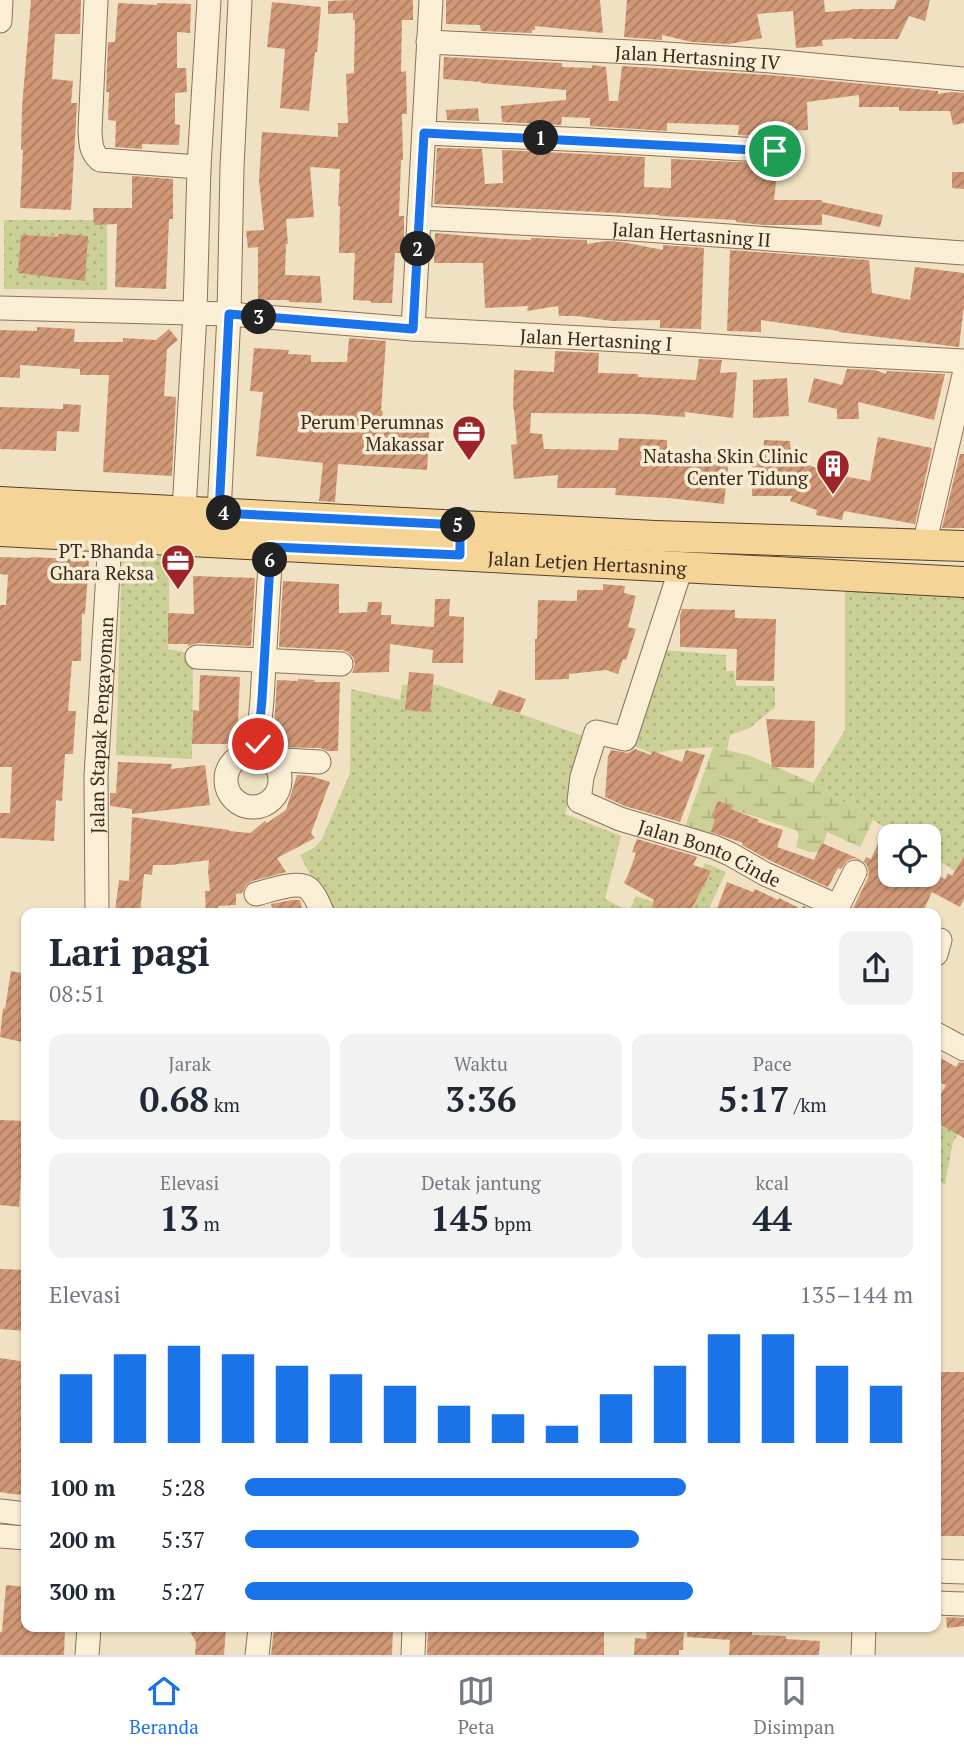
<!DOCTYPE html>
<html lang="id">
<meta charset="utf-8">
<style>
body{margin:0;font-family:"PT Serif",serif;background:#f2f2f3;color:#1f2937;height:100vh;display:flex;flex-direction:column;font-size:26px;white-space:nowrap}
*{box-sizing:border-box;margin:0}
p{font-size:23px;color:#747a83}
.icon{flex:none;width:38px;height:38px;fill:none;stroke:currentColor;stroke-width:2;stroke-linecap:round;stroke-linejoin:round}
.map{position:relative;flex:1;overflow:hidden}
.panel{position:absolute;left:21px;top:908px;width:920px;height:724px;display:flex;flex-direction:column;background:#fff;border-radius:14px;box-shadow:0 2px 5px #0004}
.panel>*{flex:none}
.buttons{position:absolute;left:878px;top:824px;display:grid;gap:14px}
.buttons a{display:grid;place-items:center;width:63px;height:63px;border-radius:14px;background:#fff;box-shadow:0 2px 5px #0004;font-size:35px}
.pin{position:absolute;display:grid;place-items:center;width:60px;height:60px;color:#fff;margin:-30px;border:4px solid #fff;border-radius:50%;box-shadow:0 2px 7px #0007}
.km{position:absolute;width:35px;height:35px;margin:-18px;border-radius:50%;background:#222;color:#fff;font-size:19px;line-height:35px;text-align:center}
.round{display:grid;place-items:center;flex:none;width:74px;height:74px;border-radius:14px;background:#f2f2f3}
.summary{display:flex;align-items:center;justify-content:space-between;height:119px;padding:0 28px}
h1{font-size:38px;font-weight:700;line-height:52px}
.figures{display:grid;grid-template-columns:repeat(3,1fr);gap:10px;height:119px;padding:7px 28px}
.figures div{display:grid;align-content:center;border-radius:14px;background:#f2f2f3;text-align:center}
.figures b{font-size:35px;font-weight:700}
.figures small{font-size:19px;font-weight:400}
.figures p{font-size:19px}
.chart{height:196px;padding:14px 28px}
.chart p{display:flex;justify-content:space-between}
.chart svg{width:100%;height:126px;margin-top:7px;stroke:#1a73e8;stroke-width:6}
ul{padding:0 28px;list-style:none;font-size:23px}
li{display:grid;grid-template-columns:112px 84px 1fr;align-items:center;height:52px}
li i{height:18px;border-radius:9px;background:#1a73e8}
.tabs{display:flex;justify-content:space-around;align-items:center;height:98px;border-top:2px solid #e0e1e3;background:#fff;font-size:19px;color:#747a83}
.tabs a{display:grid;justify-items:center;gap:4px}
.tabs .selected{color:#1a73e8}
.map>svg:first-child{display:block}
.grass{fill:url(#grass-dots)}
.wetland{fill:url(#wetland-marsh)}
.building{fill:url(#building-hatch)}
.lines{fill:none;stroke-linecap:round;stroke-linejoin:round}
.minor-casing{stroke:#8b7158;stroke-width:25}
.major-casing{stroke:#583f2c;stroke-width:32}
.minor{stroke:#faeed5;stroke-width:23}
.major{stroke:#f5d597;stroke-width:30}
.route-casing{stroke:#fff;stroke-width:14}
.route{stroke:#1a73e8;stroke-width:9}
.labels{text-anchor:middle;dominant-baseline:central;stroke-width:7;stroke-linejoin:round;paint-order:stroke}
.street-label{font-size:19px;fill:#3a2a1d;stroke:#f7ebd2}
.poi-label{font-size:19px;fill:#3a2a1d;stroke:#f7ebd2;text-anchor:end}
</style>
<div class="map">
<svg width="964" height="1655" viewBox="0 0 964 1655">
<defs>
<pattern id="grass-dots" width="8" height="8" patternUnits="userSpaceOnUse" patternTransform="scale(1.75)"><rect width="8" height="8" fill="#cacf95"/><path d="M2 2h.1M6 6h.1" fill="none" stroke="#aeb280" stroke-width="1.8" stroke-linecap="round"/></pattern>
<pattern id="wetland-marsh" width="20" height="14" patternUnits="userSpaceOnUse" patternTransform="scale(1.75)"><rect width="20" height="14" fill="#cacf95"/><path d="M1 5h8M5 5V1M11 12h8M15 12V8" fill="none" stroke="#aeb280"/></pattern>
<pattern id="building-hatch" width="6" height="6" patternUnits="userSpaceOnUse" patternTransform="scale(1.75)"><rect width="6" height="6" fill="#d09876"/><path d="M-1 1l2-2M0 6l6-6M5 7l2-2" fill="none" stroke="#aa7c60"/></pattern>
</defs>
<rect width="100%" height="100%" fill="#f0e1c2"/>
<path class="grass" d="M 4,220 L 107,220 L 107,290 L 4,289 Z
M 122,549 L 170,554 L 168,649 L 193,654 L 192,759 L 116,755 Z
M 845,590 L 964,595 L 964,856 L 955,871 L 929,855 L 929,836 L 899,836 L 813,783 L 845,730 Z
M 662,650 L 726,655 L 726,671 L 734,671 L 736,686 L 775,686 L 775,707 L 750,728 L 730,735 L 727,750 L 713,747 L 672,750 L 653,754 L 630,744 Z
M 402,685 L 438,685 L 586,737 L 565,814 L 621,836 L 605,899 L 629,911 L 636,896 L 681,911 L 705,863 L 726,872 L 707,913 L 330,914 L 300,855 L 315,847 L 322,839 L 350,773 L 351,689 L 400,700 Z
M 936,1100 L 944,1104 L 963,1126 L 953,1142 L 945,1184 L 936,1181 Z"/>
<path class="wetland" d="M 713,747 L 748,755 L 813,783 L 873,820 L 860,847 L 827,832 L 821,852 L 809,852 L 796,847 L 799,835 L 796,830 L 722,806 L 709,846 L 681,838 Z"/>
<path class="building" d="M 31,0 L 81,0 L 80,34 L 55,34 L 52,79 L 73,81 L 71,103 L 77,103 L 71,210 L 20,208 L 23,150 L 21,150 L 22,107 Z
M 353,0 L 413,0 L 413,20 L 402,20 L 401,72 L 406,71 L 407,114 L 402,114 L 403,160 L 401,160 L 399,216 L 404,216 L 404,238 L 403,253 L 395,253 L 392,303 L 371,303 L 371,301 L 353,300 L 355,253 L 339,253 L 340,206 L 338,206 L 340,169 L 310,167 L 314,217 L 286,219 L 288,244 L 286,244 L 285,275 L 320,276 L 322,303 L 289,302 L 289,300 L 258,300 L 258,247 L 248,248 L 246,231 L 264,230 L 259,180 L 262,132 L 338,137 L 338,123 L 348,123 L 346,74 L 354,73 L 355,20 L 353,20 L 353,13 L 328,14 L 328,1 Z
M 446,0 L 600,0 L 603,33 L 535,26 L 535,30 L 532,30 L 532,33 L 481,31 L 480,25 L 446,24 Z
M 627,0 L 824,0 L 825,12 L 852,10 L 852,9 L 894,9 L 897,0 L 930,0 L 925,21 L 909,16 L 898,39 L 852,39 L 852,38 L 822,40 L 823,46 L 796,48 L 793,11 L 757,14 L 762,38 L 729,44 L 692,42 L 662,35 L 662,40 L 624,37 Z
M 272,2 L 321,7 L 317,52 L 315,52 L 309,111 L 280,108 L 285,49 L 267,47 Z
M 118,3 L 157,5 L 157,3 L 191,4 L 190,33 L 177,32 L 177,68 L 186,68 L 187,92 L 175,93 L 175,124 L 180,125 L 179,145 L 142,144 L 142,149 L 115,147 L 116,121 L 108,120 L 109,92 L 106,92 L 108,42 L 115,42 Z
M 444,57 L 562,63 L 562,67 L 592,68 L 592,65 L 606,67 L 609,101 L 618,101 L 622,66 L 770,75 L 938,91 L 938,94 L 951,92 L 964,93 L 964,123 L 953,125 L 950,111 L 899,111 L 899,107 L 859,107 L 859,95 L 807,102 L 808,130 L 761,132 L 761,136 L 738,135 L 739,125 L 667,123 L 667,131 L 590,126 L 590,118 L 562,117 L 561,125 L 502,122 L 501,106 L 566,100 L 566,90 L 481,83 L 481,82 L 443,79 Z
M 478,108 L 479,121 L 447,120 L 446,110 Z
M 437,148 L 482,149 L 485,184 L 503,183 L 502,150 L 645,157 L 644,187 L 671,188 L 671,159 L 778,164 L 774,200 L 822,200 L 822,202 L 883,215 L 880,227 L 822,214 L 822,225 L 764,225 L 736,222 L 736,220 L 659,216 L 659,215 L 434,204 Z
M 952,172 L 964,172 L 964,189 L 952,188 Z
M 132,176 L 173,179 L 173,219 L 169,219 L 166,289 L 115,287 L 117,224 L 94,225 L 93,208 L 132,208 Z
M 435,233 L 503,239 L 531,240 L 531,238 L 587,240 L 587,244 L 606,241 L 622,242 L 663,250 L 663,245 L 704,248 L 701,329 L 660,328 L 660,320 L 612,321 L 577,316 L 559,316 L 558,306 L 527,311 L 528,306 L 485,308 L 483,263 L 434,263 Z
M 59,234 L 88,236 L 85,281 L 18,273 L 21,235 L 58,237 Z
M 730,250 L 869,260 L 872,293 L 910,300 L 915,267 L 964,273 L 964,305 L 959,347 L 839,332 L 839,331 L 761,320 L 761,332 L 727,331 Z
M 37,327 L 75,329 L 74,342 L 123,342 L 123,338 L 156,340 L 169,329 L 178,340 L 167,349 L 164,396 L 176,397 L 172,476 L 103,472 L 109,375 L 80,375 L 80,369 L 20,365 L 20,378 L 0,377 L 0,330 L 37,331 Z
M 349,338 L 386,341 L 381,411 L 383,411 L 382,416 L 430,418 L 427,470 L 338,464 L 335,502 L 319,501 L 323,463 L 256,456 L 263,392 L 250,391 L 254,348 L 289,350 L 288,354 L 311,355 L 311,362 L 347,362 Z
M 555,351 L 599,353 L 598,373 L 638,374 L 638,377 L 696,380 L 699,359 L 722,360 L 720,373 L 737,372 L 733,418 L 685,412 L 685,417 L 642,414 L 531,413 L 530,433 L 542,434 L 544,449 L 618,450 L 619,438 L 667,440 L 667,452 L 729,458 L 724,504 L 668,498 L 615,495 L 616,488 L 557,488 L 558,475 L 514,479 L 511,445 L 517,444 L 514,409 L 513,409 L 514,370 L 554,372 Z
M 847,369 L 875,370 L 886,374 L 887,371 L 945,374 L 934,420 L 858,402 L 859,419 L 837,419 L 837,409 L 808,402 L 814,378 L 842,385 Z
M 787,378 L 789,416 L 753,418 L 753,380 Z
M 63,404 L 81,405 L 79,432 L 57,431 L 56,451 L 0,449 L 0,407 L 63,409 Z
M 878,437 L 932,448 L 915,524 L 844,511 L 842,520 L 816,515 L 817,510 L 790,501 L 792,496 L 752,496 L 752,461 L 763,461 L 764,440 L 790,441 L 792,469 L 794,461 L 817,468 L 816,471 L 870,481 Z
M 960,454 L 964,454 L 964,528 L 942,528 Z
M 0,557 L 31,558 L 31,557 L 89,560 L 85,614 L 82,614 L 81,661 L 72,661 L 68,711 L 76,711 L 73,754 L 65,754 L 62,801 L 56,800 L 54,841 L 0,838 L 0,813 L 10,813 L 12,767 L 0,767 L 0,605 L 6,605 L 8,575 L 0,574 Z
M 193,576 L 255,578 L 251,646 L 198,643 L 188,646 L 188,644 L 168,644 L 168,613 L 194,614 Z
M 283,581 L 339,584 L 339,613 L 367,612 L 368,602 L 382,602 L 381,615 L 391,615 L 391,624 L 434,627 L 435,599 L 450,599 L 449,616 L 464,617 L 463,663 L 432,663 L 433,650 L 390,644 L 389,672 L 352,673 L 355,664 L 353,657 L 348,652 L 342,650 L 279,647 Z
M 603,584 L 625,586 L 624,593 L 636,596 L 628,627 L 636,629 L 626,660 L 623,659 L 618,674 L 606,670 L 569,674 L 569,679 L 535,680 L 535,639 L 537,639 L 538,600 L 577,601 L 577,590 L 603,590 Z
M 682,609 L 735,610 L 735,618 L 776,619 L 774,681 L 736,680 L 737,649 L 680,647 L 680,616 Z
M 409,672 L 434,674 L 430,712 L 405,710 Z
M 200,675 L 240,677 L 237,744 L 192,744 L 193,710 L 199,711 Z
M 298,679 L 315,680 L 314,682 L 340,682 L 338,751 L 327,751 L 320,748 L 275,747 L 273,742 L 277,680 L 298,681 Z
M 499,690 L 526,699 L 520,713 L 492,705 Z
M 766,719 L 815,721 L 814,768 L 772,767 Z
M 635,749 L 651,755 L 652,751 L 682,762 L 686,750 L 705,755 L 680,822 L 625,806 L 605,797 L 608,757 L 611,750 L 628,753 Z
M 118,762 L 172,764 L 171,769 L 205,765 L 210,805 L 132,814 L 132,809 L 110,806 L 110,793 L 116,793 Z
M 297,775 L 311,776 L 330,782 L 311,833 L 315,838 L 277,858 L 286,872 L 252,881 L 246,885 L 242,893 L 236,894 L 236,905 L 218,906 L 219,914 L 206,914 L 205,891 L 210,891 L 208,871 L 209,860 L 171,865 L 153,865 L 152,875 L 144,874 L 140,914 L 115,911 L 119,880 L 129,881 L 132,817 L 229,830 L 229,831 L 250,833 L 265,821 L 267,823 L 286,810 Z
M 718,801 L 732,806 L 731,809 L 759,820 L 758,822 L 783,830 L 777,847 L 814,860 L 822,843 L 864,861 L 866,857 L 871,859 L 881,837 L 891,842 L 891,875 L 929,875 L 929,871 L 945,879 L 948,873 L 952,876 L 964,856 L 964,899 L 960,907 L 932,892 L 922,914 L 850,914 L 868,878 L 869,872 L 867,865 L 862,860 L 853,858 L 847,861 L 841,869 L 838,868 L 828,887 L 771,861 L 742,845 L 743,843 L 711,832 L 715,819 L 711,817 Z
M 637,839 L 695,856 L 697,857 L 693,865 L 711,871 L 689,914 L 650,914 L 654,900 L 624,883 L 629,873 L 636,853 L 632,852 Z
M 727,882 L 753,892 L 755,889 L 778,900 L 779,898 L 801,909 L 803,906 L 815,911 L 814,914 L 715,914 Z
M 292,900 L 300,900 L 303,914 L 274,914 L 271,904 Z
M 11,971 L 26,974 L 26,1043 L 0,1037 L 3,1008 L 5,1009 Z
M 936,1055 L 956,1067 L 959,1062 L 964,1063 L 964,1138 L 936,1122 L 936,1102 L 946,1085 L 936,1081 Z
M 0,1120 L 26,1121 L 26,1160 L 22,1160 L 19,1207 L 0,1205 Z
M 0,1269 L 26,1270 L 26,1331 L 0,1329 Z
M 0,1358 L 26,1362 L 26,1495 L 12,1494 L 0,1492 Z
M 936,1372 L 964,1372 L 964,1536 L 936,1536 L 938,1388 L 936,1388 Z
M 6,1585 L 26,1587 L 26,1628 L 65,1628 L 64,1655 L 0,1655 L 0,1632 L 2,1632 Z
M 946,1617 L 964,1618 L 964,1626 L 947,1628 Z
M 188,1628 L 226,1628 L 224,1655 L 195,1655 L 196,1642 Z
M 274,1628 L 393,1628 L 392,1655 L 271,1655 Z
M 428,1628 L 604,1628 L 604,1655 L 427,1655 Z
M 647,1628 L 684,1628 L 683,1650 L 679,1650 L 679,1655 L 634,1655 L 635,1638 L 646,1639 Z
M 688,1628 L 752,1628 L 752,1635 L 786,1636 L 786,1639 L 820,1641 L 819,1655 L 729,1655 L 730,1640 L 687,1637 Z"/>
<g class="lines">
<g class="minor-casing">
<g id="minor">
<path d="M 96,0 L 90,131 C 91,143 90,151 100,160 L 199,167"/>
<path d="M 0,21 L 1,0"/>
<path id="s1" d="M 428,42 L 652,53 L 771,61 L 964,79"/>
<path d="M 424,133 L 590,140 L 775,151"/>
<path id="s2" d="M 419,218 L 618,228 L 964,253"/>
<path id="s3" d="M 0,308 L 229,314 L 413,329 L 641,341 L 850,355 L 964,361"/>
<path d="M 413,329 L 431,0"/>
<path d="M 184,511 L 195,313 L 199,167 L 209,0"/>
<path d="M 219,513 L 229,314 L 232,168 L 240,0"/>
<path d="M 924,545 L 964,375"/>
<path id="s4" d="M 681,568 L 625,739 L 596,732 L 582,777 L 579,801 L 620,819 L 714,847 L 730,854 L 765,874 L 837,906"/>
<path d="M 197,657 L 341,664"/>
<circle cx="253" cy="780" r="27"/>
<path d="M 263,754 L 258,745 L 262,699 L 271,547"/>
<path d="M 273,761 L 285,760 L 319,762"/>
<path d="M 256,894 C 269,891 297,880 308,888 C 315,894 319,905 323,914"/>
<path id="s5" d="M 97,914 L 96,776 L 110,538"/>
<path d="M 834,914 L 855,872"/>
<path d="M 936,954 L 940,940"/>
<path d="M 936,1034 L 964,1049"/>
<path d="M 0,1511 L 26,1514"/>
<path d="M 0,1536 L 26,1538"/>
<path d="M 936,1571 L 964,1572"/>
<path d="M 936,1603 L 964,1604"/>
<path d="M 87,1655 L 89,1628"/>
<path d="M 257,1655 L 260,1628"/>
<path d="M 413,1655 L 414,1628"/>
<path d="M 863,1655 L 864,1628"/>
</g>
</g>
<g class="major-casing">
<g id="major">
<path d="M 0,502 L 655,536 L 964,546"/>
<path id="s6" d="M 0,531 L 964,582"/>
</g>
</g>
<use href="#minor" class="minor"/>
<use href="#major" class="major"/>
</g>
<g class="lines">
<g class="route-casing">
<path id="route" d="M 258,744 L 262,699 L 271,547 L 460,555 L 460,525 L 219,513 L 229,314 L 413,329 L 424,133 L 775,151"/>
</g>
<use href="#route" class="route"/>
</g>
<defs>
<g id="office-pin" transform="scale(1.75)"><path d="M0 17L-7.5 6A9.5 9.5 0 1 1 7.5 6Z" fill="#9d252a" stroke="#f7ebd2"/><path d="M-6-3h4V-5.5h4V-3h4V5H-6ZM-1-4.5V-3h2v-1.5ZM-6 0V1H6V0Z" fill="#fff"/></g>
<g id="building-pin" transform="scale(1.75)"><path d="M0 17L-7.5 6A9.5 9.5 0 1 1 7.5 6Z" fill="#9d252a" stroke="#f7ebd2"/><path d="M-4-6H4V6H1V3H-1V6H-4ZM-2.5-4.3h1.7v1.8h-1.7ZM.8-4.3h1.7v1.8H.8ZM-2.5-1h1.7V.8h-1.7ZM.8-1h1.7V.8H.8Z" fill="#fff"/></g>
</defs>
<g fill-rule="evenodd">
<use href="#office-pin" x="469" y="432"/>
<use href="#building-pin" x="833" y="466"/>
<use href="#office-pin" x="178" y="561"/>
</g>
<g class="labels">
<g class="street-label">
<text stroke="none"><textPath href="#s1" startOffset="270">Jalan Hertasning IV</textPath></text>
<text stroke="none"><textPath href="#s2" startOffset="273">Jalan Hertasning II</textPath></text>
<text stroke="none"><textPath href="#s3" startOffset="597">Jalan Hertasning I</textPath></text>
<text stroke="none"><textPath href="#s6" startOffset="588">Jalan Letjen Hertasning</textPath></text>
<text stroke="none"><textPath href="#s5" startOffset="189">Jalan Stapak Pengayoman</textPath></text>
<text stroke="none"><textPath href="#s4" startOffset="422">Jalan Bonto Cinde</textPath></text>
</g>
<g class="poi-label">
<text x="444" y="421">Perum Perumnas<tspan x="444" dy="22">Makassar</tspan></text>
<text x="808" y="455">Natasha Skin Clinic<tspan x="808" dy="22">Center Tidung</tspan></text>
<text x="154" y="550">PT. Bhanda<tspan x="154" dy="22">Ghara Reksa</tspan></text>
</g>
</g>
</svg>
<div class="buttons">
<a><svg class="icon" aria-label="locate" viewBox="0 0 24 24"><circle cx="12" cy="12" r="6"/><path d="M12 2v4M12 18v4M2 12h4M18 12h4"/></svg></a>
</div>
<div class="pin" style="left:775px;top:151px;background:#1e9e55"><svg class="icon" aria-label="arrive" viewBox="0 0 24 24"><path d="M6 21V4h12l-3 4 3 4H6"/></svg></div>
<div class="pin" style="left:258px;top:744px;background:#d93025"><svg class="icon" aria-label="check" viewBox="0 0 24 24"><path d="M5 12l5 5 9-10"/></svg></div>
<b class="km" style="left:541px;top:138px">1</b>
<b class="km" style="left:418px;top:249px">2</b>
<b class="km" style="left:259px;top:317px">3</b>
<b class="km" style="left:224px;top:513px">4</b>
<b class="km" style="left:458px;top:525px">5</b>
<b class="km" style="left:270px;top:560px">6</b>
<section class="panel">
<div class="summary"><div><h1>Lari pagi</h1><p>08:51</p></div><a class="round"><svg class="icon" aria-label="share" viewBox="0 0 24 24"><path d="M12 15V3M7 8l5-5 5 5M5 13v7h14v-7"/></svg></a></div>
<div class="figures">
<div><p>Jarak</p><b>0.68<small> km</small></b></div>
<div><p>Waktu</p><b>3:36</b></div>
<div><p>Pace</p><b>5:17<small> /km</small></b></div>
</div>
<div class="figures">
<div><p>Elevasi</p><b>13<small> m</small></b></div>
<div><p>Detak jantung</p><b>145<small> bpm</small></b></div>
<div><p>kcal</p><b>44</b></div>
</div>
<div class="chart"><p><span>Elevasi</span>135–144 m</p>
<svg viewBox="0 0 160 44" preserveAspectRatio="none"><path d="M5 44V20M15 44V13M25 44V10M35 44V13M45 44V17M55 44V20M65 44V24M75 44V31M85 44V34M95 44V38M105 44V27M115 44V17M125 44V6M135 44V6M145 44V17M155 44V24"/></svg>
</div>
<ul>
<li><b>100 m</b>5:28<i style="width:66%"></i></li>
<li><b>200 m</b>5:37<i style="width:59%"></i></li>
<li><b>300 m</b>5:27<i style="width:67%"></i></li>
</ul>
</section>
</div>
<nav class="tabs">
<a class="selected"><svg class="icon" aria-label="home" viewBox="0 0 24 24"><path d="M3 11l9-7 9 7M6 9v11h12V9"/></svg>Beranda</a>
<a><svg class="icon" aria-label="map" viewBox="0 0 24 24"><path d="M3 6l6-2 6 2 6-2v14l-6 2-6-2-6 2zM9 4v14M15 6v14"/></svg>Peta</a>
<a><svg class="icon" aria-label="saved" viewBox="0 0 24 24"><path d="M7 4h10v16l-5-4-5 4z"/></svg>Disimpan</a>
</nav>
